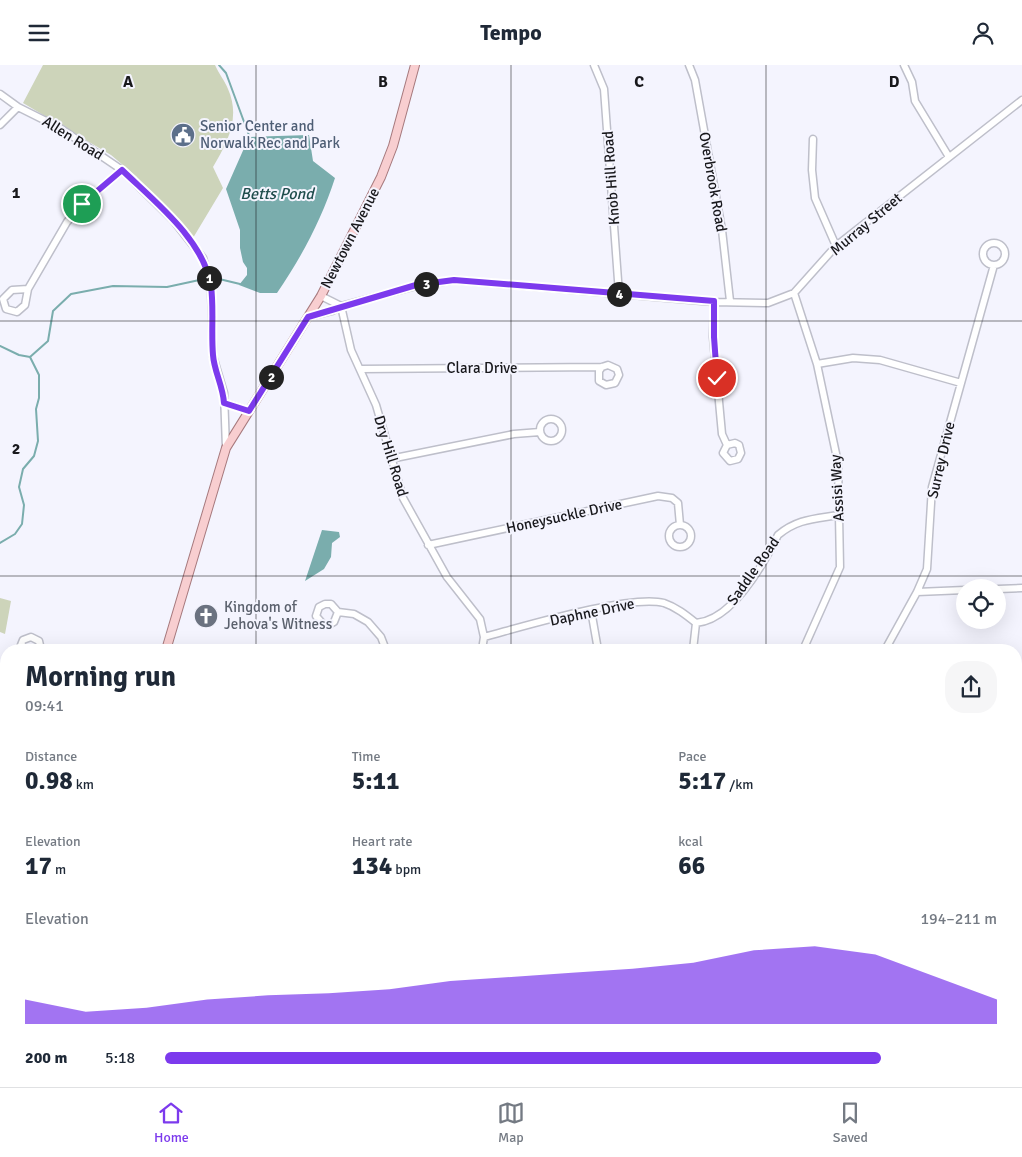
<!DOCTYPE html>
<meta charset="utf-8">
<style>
body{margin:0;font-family:Signika,sans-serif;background:#f6f6f7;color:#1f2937;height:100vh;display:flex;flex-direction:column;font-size:19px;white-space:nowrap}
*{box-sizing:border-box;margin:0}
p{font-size:16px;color:#747a83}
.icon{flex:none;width:28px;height:28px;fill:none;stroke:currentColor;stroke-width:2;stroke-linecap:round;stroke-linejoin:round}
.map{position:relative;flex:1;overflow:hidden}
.panel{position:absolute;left:0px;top:579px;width:1022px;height:444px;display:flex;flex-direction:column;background:#fff;border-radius:20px 20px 0 0;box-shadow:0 5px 20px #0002}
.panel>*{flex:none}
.controls{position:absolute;left:956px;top:514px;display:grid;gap:10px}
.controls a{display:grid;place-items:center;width:50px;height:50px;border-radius:50%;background:#fff;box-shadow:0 5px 20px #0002;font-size:25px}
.pin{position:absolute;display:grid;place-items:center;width:42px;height:42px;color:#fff;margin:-21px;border:2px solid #fff;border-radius:50%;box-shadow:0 1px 5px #0007}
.km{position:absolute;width:25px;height:25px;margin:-12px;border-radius:50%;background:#222;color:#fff;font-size:14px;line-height:25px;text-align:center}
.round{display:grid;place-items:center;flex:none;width:52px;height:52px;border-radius:20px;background:#f6f6f7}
.headline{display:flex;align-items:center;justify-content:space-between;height:85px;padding:0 25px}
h1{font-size:28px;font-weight:800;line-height:38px}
.figures{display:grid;grid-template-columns:repeat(3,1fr);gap:8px;height:85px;padding:5px 25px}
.figures div{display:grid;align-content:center}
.figures b{font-size:25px;font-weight:800}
.figures small{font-size:14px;font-weight:400}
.figures p{font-size:14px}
.chart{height:140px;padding:10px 25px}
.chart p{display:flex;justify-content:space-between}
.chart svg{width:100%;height:90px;margin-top:5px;fill:#7c3aed;opacity:.7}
ul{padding:0 25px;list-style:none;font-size:16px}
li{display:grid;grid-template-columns:80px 60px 1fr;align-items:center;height:38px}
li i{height:12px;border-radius:6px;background:#7c3aed}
header{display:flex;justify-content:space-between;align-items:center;height:65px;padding:0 25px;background:#fff;font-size:22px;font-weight:800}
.tab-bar{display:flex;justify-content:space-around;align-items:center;height:70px;border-top:1px solid #e0e1e3;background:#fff;font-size:14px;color:#747a83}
.tab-bar a{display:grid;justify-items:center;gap:2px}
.tab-bar .on{color:#7c3aed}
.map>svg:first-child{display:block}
.green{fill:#cdd4ba}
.water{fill:#7aadad}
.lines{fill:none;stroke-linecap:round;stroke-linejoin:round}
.stream{stroke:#7aadad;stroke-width:2}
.minor-casing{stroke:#bebfca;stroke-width:9}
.major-casing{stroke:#a6797d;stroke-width:10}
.minor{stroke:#fff;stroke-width:6}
.major{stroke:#f8ced0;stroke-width:8}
.route-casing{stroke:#fff;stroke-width:10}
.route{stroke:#7c3aed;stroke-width:6}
.grid{fill:none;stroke:#18181c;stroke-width:1;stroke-opacity:0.55}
.labels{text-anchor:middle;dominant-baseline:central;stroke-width:4;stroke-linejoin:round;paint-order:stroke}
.service-label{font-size:15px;fill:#4e5e75;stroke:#f4f4fe;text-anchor:start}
.street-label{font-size:15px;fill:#18181c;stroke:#f4f4fe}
.worship-label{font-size:15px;fill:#5b616d;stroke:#f4f4fe;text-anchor:start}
.water-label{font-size:16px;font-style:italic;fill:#1e4c4c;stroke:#f4f4fe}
.grid-label{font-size:16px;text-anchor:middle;font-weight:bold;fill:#18181c;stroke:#f4f4fe;stroke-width:4;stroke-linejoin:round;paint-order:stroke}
</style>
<header><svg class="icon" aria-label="menu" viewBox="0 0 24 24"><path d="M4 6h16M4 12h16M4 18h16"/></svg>Tempo<svg class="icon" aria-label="person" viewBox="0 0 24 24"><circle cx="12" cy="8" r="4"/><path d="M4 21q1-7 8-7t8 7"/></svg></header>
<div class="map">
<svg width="1022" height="1022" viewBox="0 0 1022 1022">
<rect width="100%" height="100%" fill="#f4f4fe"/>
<path class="green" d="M 43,0 L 215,0 C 219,9 225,16 228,24 C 241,53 227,78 213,102 L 223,123 L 193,173 L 136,111 L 111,90 L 23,38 Z
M 0,533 L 11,536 L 5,569 L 0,567 Z"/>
<path class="water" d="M 309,70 L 313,96 L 335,113 C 322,154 301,193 277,228 L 260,228 L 239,220 L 247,210 L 247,203 L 243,197 L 240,183 L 240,165 L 226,124 L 249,72 Z
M 322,465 L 339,467 L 340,472 L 332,478 L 331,492 L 324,504 L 305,516 Z"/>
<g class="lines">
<path class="stream" d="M 219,0 L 226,8 L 250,73
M 215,213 L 240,219
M 0,281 L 19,290 L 30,292
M 30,292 L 48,276 L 53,246 L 71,229 L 113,221 L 167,222 L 204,214
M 0,478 L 15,469 L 22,459 L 24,440 L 19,422 L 23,404 L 34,391 L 38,376 L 36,344 L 39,333 L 39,310 L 30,292"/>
<g class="minor-casing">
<path id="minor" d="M 594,0 L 604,24 L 619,229
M 689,0 L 695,15 L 722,165 L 730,236
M 904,0 L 912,17 L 915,36 L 949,92
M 0,29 L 18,42 L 60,63 L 122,105 L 173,155 L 203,193 L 211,222 L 213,291 L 224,328 L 226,383
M 0,60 L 18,42
M 813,74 L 812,105 L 815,133 L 836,181
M983 189a11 11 0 1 1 22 0a11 11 0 1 1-22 0Z
M 28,224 L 25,240 L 17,247 L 6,244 L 3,234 L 12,225 L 28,224 L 67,157 L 82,139 L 122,105
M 794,228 L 817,299 L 838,398 L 840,502 L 803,585
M 321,231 L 341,241 L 416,221 L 454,215 L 714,237 L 768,238 L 794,228 L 836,181 L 1022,35
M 714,237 L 713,272 L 722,369 L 727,380 L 723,388 L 730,396 L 738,394 L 741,388 L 739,380 L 735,378 L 727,380
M 308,252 L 332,246 L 341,241 L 351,285 L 376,340 L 403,433 L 447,512 L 480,554 L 484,572 L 482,585
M 817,299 L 853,293 L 880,295 L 961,318
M 361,304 L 602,302 L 608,300 L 617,304 L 619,310 L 615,318 L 606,320 L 599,316 L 599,306 L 602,302
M 225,338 L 249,346
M540 365a11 11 0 1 1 22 0a11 11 0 1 1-22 0Z
M 390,394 L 514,369 L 540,367
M669 471a11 11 0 1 1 22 0a11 11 0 1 1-22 0Z
M 428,480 L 658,431 L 672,433 L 678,438 L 680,460
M 998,524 L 1022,523
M 917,527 L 965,525
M 591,545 L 598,585
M 338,547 L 334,557 L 329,560 L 323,559 L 316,551 L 319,542 L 325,539 L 331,539 L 338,547 L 354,549 L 368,557 L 381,572 L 386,585
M 696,558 C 732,555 763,500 778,470 C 797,454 814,454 838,450
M 484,572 C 522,562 630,529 664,538 C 676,542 686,550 696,558
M 19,585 L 23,575 L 31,572 L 39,576 L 41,585
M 693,585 L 696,558
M 885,585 L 917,527 L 927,504 L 932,422 L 994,200
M 0,656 L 6,644
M 0,688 L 6,697
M 1016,732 L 1022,737
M 0,889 L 6,890
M 1016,944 L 1022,937
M 1016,978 L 1022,1015
M 323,1016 L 337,1022
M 509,1016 L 512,1022
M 239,1022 L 241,1016
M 403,1022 L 405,1016
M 486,1022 L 489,1018 L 505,1016
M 949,1022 L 954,1016"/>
</g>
<g class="major-casing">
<path id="major" d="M 166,585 L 226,383 L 321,231 L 381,112 L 393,81 L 415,0
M 0,984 L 6,973"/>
</g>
<use href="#minor" class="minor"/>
<use href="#major" class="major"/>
</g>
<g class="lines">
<g class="route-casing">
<path id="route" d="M 82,139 L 122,105 C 154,136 204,175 211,221 C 214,243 211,267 213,290 C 214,306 223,321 224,338 L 249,346 L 308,252 L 416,220 L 454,215 L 714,236 L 714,272 L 717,313"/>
</g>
<use href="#route" class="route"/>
</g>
<path class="grid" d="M 256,0 L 256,585M 511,0 L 511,585M 766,0 L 766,585M 0,256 L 1022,256M 0,511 L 1022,511M 0,766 L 6,766M 1016,766 L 1022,766M 256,1016 L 256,1022M 511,1016 L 511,1022M 766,1016 L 766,1022"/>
<defs>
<g id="civic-disc" transform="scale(1.25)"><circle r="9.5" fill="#5c6f8a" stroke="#f4f4fe"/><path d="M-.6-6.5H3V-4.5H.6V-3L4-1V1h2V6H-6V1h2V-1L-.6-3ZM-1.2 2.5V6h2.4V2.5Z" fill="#fff"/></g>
<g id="church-disc" transform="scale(1.25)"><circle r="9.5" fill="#6b7280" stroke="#f4f4fe"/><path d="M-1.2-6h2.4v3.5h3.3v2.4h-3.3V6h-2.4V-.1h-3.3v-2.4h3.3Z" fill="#fff"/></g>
</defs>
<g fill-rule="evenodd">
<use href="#civic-disc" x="183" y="70"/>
<use href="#church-disc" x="206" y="551"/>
</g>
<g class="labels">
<g class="service-label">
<text x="200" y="61">Senior Center and<tspan x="200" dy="17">Norwalk Rec and Park</tspan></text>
</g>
<g class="street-label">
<text transform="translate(73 73) rotate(32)">Allen Road</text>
<text transform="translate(611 113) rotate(-94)">Knob Hill Road</text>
<text transform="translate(713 117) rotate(80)">Overbrook Road</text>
<text transform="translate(866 159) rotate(-40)">Murray Street</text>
<text transform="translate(350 173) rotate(-63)">Newtown Avenue</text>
<text x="482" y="303">Clara Drive</text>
<text transform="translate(391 391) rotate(73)">Dry Hill Road</text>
<text transform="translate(941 395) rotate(-77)">Surrey Drive</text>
<text transform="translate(837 423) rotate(-93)">Assisi Way</text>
<text transform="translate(564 451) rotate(-12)">Honeysuckle Drive</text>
<text transform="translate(753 506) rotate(-55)">Saddle Road</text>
<text transform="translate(592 547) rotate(-12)">Daphne Drive</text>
</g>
<g class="worship-label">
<text x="224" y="542">Kingdom of<tspan x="224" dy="17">Jehova's Witness</tspan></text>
</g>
<g class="water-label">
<text x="277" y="129">Betts Pond</text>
</g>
</g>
<g class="grid-label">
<text x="128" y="22">A</text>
<text x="383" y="22">B</text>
<text x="639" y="22">C</text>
<text x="894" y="22">D</text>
<text x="16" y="133">1</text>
<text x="16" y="389">2</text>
</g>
</svg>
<div class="controls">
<a><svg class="icon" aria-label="locate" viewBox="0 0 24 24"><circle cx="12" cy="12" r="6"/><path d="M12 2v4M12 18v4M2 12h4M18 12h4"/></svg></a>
</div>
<div class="pin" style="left:82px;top:139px;background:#1e9e55"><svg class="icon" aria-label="arrive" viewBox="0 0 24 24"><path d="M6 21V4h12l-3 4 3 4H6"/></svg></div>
<div class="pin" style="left:717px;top:313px;background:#d93025"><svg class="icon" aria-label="check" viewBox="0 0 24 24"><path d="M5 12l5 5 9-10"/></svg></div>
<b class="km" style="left:209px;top:213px">1</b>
<b class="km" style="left:271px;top:312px">2</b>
<b class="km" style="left:426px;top:219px">3</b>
<b class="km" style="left:619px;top:229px">4</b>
<section class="panel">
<div class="headline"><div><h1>Morning run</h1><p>09:41</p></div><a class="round"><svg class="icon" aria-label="share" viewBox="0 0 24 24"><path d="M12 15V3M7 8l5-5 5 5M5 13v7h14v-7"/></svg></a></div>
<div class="figures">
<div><p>Distance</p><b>0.98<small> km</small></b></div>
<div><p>Time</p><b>5:11</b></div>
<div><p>Pace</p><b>5:17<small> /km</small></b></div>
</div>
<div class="figures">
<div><p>Elevation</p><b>17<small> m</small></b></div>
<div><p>Heart rate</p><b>134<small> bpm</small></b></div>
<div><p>kcal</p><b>66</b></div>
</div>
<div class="chart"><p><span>Elevation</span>194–211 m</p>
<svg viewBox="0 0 160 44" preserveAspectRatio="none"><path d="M0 44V32L10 38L20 36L30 32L40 30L50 29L60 27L70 23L80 21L90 19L100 17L110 14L120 8L130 6L140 10L150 21L160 32V44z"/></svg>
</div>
<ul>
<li><b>200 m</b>5:18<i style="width:86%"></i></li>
</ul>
</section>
</div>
<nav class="tab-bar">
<a class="on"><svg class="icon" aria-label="home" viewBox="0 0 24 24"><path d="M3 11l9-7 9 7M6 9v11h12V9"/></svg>Home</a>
<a><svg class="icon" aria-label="map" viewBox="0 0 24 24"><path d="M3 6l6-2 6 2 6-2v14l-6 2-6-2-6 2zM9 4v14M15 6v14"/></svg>Map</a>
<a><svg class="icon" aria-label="saved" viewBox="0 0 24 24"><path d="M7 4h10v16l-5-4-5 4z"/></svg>Saved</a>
</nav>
